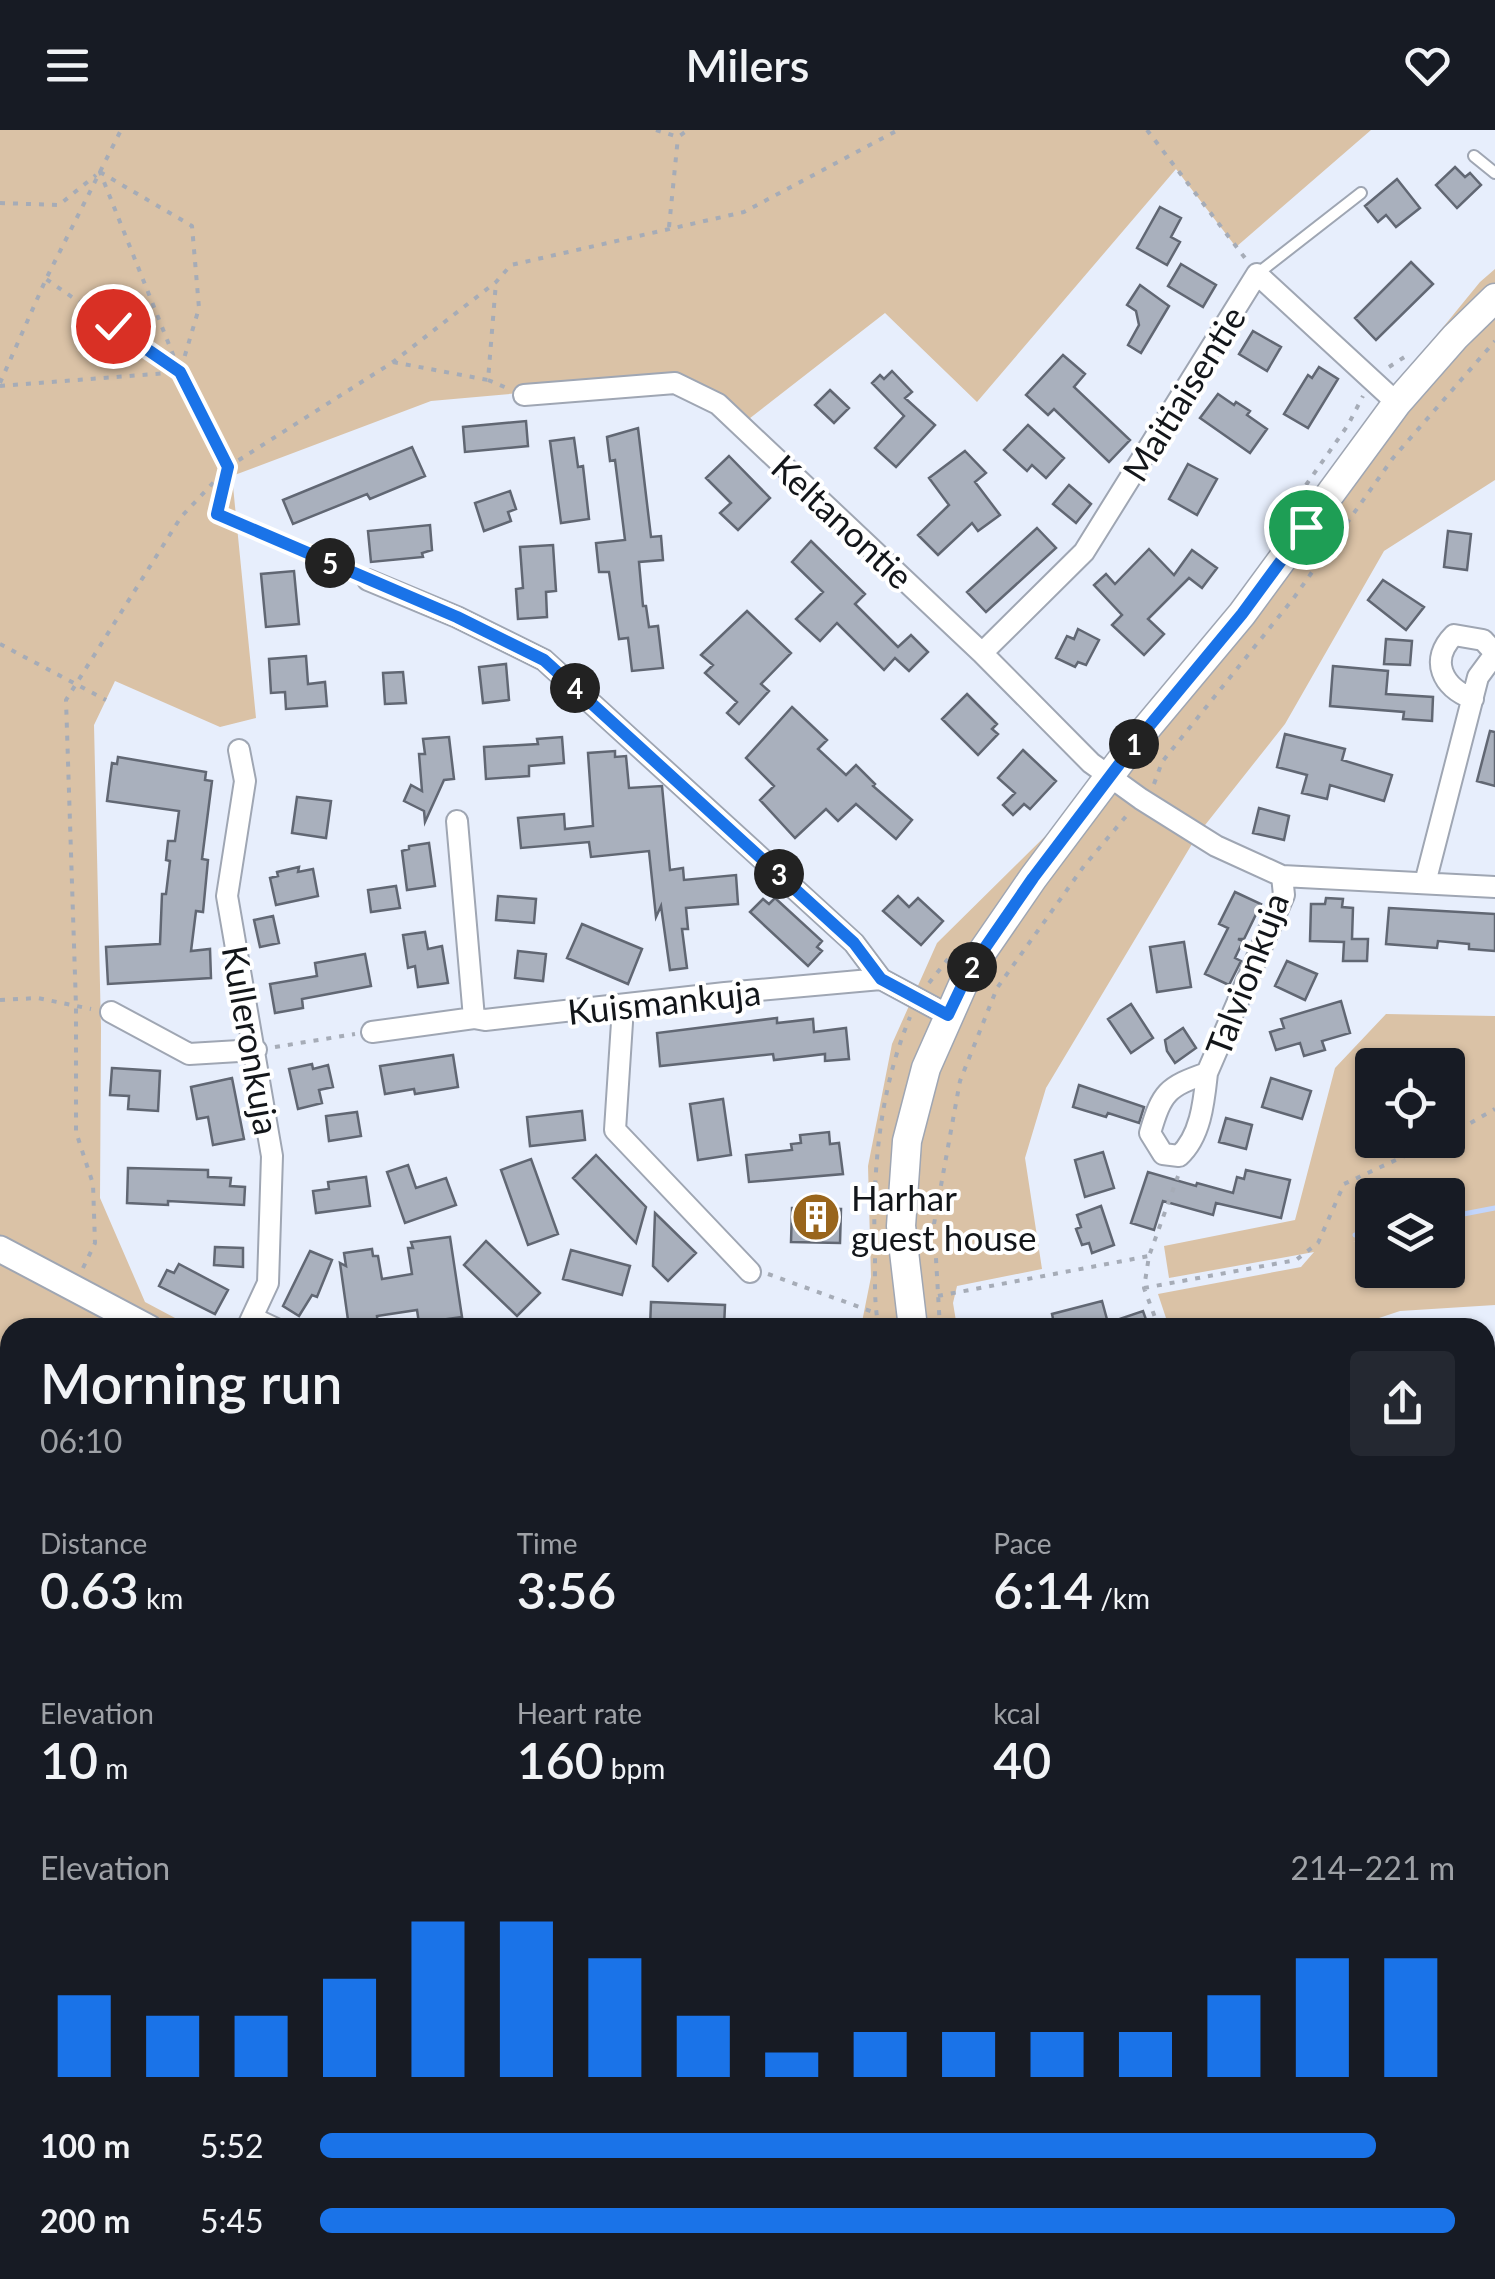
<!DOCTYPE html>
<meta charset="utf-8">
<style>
body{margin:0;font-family:Lato,sans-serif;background:#242831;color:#f1f3f6;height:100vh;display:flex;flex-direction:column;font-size:38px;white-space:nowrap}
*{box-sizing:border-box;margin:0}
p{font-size:32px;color:#9ea1a6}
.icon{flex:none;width:55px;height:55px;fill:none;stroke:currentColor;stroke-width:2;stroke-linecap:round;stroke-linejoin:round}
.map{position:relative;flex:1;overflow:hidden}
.sheet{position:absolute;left:0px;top:1188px;width:1495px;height:962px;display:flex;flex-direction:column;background:#171b24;border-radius:30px 30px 0 0;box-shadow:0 2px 8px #0004}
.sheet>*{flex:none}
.buttons{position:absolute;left:1355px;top:918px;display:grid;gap:20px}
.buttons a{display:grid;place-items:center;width:110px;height:110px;border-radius:10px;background:#171b24;box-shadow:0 2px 8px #0004;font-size:50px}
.pin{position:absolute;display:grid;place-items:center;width:85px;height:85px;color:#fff;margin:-42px;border:5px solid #fff;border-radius:50%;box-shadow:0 2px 10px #0007}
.km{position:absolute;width:50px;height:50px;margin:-25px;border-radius:50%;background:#222;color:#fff;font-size:28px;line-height:50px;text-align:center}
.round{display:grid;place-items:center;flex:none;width:105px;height:105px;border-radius:10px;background:#242831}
.head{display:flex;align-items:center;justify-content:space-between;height:170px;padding:0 40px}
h1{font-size:55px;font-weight:600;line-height:75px}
.figures{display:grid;grid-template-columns:repeat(3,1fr);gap:15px;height:170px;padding:10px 40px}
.figures div{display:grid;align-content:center}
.figures b{font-size:50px;font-weight:600}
.figures small{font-size:28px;font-weight:400}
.figures p{font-size:28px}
.chart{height:280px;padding:20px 40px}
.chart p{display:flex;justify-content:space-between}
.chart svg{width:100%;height:180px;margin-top:10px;stroke:#1a73e8;stroke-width:6}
ul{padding:0 40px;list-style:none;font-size:32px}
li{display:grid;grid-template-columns:160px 120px 1fr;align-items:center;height:75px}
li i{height:25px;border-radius:12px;background:#1a73e8}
header{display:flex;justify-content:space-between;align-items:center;height:130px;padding:0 40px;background:#171b24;font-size:45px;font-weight:600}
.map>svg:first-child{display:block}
.green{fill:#dac2a6;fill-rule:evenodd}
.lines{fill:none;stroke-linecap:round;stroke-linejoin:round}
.stream{stroke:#c2d5fb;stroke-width:5}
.building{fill:#a9b0bd;stroke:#616773;stroke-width:2.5}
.service-casing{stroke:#9fa6b3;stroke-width:14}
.minor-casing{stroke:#9fa6b3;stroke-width:24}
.tertiary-casing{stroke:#9fa6b3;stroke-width:29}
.secondary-casing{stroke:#9fa6b3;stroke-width:31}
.path{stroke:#a6acb7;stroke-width:4;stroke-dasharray:5 8;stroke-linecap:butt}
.service{stroke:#fff;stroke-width:10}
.minor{stroke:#fff;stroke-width:20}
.tertiary{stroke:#fff;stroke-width:25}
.secondary{stroke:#fff;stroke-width:28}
.route-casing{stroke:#fff;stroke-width:20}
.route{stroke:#1a73e8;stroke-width:12}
.labels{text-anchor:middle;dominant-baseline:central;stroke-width:8;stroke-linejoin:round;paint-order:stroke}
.street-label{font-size:35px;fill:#13161a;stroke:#fff}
.poi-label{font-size:35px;fill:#13161a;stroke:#fff;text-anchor:start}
</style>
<header><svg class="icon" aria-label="menu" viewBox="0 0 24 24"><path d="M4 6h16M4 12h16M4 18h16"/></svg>Milers<svg class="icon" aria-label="heart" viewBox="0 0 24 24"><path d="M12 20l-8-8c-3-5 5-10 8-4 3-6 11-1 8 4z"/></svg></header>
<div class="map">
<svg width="1495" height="2149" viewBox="0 0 1495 2149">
<rect width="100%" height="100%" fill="#e7eefc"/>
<path class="green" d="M 0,0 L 1371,0 L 1236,117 L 1176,39 L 977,272 L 885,183 L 745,292 L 677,249 L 431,271 L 232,346 L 256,588 L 220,597 L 115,551 L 94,595 L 101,898 L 100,1068 L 145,1172 L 192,1197 L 92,1198 L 87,1195 L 85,1198 L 10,1198 L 10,1343 L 0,1363 Z
M 1495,139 L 1495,350 L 1384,421 L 1285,594 L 1198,704 L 1046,958 L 1025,1028 L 1042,1139 L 957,1156 L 953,1173 L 957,1197 L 861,1197 L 871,1147 L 868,1036 L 892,914 L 937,813 L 1101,651 L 1373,283 L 1480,152 Z
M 1386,884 L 1495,886 L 1495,1175 L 1400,1181 L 1352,1197 L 1169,1197 L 1158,1164 L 1301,1137 L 1314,1122 L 1169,1148 L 1164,1116 L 1295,1090 L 1335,938 ZM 1372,935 L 1448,935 L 1448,1010 L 1372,1010 ZM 1372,1065 L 1448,1065 L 1448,1140 L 1372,1140 L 1372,1109 L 1353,1112 L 1372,1107 Z
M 10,2089 L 10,2140 L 75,2140 L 74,2149 L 0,2149 L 0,2097 Z
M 629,2140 L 728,2140 L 759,2148 L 785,2140 L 824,2140 L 821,2149 L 640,2149 Z"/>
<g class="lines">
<path class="stream" d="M 1448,1087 L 1495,1078
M 1355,1105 L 1372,1102
M 1485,1597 L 1495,1592"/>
</g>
<path class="building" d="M 1455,37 L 1465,47 L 1470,43 L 1481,55 L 1457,78 L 1436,55 Z
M 1397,49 L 1420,78 L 1396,97 L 1386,85 L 1378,92 L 1365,76 Z
M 1160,77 L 1181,88 L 1171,107 L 1180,112 L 1167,135 L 1137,118 Z
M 1411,132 L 1433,154 L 1376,210 L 1355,188 Z
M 1181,134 L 1216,155 L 1203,177 L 1168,156 Z
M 1140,155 L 1169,176 L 1141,223 L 1128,215 L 1139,195 L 1136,181 L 1127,175 Z
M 1253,201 L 1281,217 L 1267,241 L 1239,224 Z
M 1063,225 L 1085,244 L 1074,257 L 1130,310 L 1109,332 L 1054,279 L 1048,285 L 1026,265 Z
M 1319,237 L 1338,249 L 1308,298 L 1284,284 L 1308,245 L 1312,248 Z
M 892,241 L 912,262 L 905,268 L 935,295 L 896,337 L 875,318 L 904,286 L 872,253 L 880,245 L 884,249 Z
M 830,260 L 849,278 L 834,293 L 815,275 Z
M 1218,264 L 1234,275 L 1236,272 L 1250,281 L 1247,285 L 1267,299 L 1250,323 L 1200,288 Z
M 526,291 L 528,316 L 465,322 L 463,297 Z
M 1028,295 L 1064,328 L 1046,348 L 1032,335 L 1027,341 L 1004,320 Z
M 638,298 L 651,407 L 661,406 L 663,430 L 639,432 L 643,476 L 646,476 L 649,497 L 658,496 L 663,538 L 632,541 L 628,508 L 619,509 L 609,442 L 599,442 L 596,413 L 625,410 L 615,330 L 610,331 L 607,307 Z
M 574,308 L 578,337 L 583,336 L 589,389 L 561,393 L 550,311 Z
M 412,317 L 425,346 L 370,369 L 367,364 L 293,394 L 283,370 Z
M 965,321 L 986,343 L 975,352 L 1000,385 L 978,401 L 972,393 L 938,425 L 918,405 L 949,375 L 929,348 Z
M 729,326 L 770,368 L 738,400 L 720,383 L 731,373 L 706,348 Z
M 1188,334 L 1217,349 L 1197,385 L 1169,369 Z
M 1069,355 L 1091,374 L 1076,393 L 1053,374 Z
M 510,361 L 516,379 L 508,382 L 511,391 L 484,401 L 475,373 Z
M 430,395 L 432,420 L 422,423 L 423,427 L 371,432 L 368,401 Z
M 1037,398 L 1056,418 L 986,482 L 967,462 Z
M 1448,401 L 1471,404 L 1467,440 L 1444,437 Z
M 811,411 L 865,464 L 855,474 L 898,517 L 911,505 L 928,522 L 909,541 L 895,528 L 884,540 L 837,493 L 820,511 L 796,489 L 823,462 L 792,432 Z
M 553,415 L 556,461 L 546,462 L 547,487 L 518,489 L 516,459 L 523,458 L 520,417 Z
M 1149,419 L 1174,445 L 1192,420 L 1217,438 L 1202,458 L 1189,448 L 1148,489 L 1164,504 L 1144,525 L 1112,495 L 1122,485 L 1094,455 L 1106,444 L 1115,454 Z
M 294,441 L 299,494 L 266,497 L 261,444 Z
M 1383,450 L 1424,477 L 1406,500 L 1368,470 Z
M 747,481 L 791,523 L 761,554 L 769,561 L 739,594 L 727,583 L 737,572 L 705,543 L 713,535 L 701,525 Z
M 1078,499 L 1099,510 L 1086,535 L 1078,532 L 1075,537 L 1056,528 L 1067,506 L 1074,509 Z
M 1386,509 L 1412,511 L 1410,535 L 1384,534 Z
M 306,526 L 308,554 L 325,552 L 327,576 L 286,579 L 285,562 L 271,563 L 269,529 Z
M 506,534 L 509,570 L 483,573 L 479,537 Z
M 1333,536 L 1388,541 L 1386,564 L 1433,567 L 1432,591 L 1403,589 L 1404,582 L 1330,576 Z
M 403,542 L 406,573 L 385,574 L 383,543 Z
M 967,564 L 997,594 L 992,599 L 998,604 L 978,625 L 942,589 Z
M 792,577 L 827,610 L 818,619 L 846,645 L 856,635 L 875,654 L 873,656 L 912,690 L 896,709 L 856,674 L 838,691 L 826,679 L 795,708 L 760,670 L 774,656 L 746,628 Z
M 1490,601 L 1495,602 L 1495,656 L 1477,651 Z
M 1285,604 L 1345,619 L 1342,630 L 1392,645 L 1384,671 L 1330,655 L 1327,669 L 1302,663 L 1307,645 L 1277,637 Z
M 449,607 L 454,649 L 444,650 L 425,692 L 424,681 L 404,671 L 411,655 L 422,661 L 419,624 L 425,624 L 423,609 Z
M 562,607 L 564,633 L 529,636 L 529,646 L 486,649 L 484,617 L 538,614 L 537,609 Z
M 1023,620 L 1056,651 L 1030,679 L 1024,674 L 1013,685 L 1003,675 L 1015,663 L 998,648 Z
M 615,621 L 615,627 L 626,626 L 629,658 L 662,656 L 670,740 L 683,738 L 684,750 L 736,745 L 738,774 L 686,778 L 688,799 L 682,799 L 687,838 L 670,840 L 661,776 L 656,787 L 649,721 L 591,727 L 589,712 L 521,718 L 518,688 L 564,684 L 565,699 L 593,696 L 588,623 Z
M 118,627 L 206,642 L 205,650 L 212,651 L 202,729 L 208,730 L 203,782 L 196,781 L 191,821 L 210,819 L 211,848 L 108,854 L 106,817 L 160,814 L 162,764 L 166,764 L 170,731 L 166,730 L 168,711 L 175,711 L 179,681 L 107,671 L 112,633 L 117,634 Z
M 297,667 L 331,671 L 326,708 L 292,703 Z
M 1259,678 L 1289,686 L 1284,710 L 1253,703 Z
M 429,713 L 435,756 L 407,760 L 402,721 L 409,719 L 409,716 Z
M 299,737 L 298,742 L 313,739 L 318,766 L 276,775 L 270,748 L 278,746 L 277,742 Z
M 396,756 L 400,778 L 371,782 L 368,760 Z
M 1235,762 L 1261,774 L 1244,809 L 1238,809 L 1243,811 L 1235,828 L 1241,831 L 1229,855 L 1205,844 L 1228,798 L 1219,794 Z
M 498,766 L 536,769 L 534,793 L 496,790 Z
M 898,766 L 909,777 L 918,768 L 943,791 L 921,815 L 883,781 Z
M 775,768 L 822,811 L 817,817 L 822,821 L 808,836 L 750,782 L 763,769 L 769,774 Z
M 1326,768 L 1343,769 L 1342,777 L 1353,778 L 1352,809 L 1368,809 L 1367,831 L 1343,831 L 1344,812 L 1310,811 L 1311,774 L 1325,774 Z
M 1389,778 L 1495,784 L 1495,821 L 1469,819 L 1469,814 L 1438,811 L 1437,818 L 1386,814 Z
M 273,786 L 279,813 L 260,817 L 254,790 Z
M 582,794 L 642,819 L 628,854 L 567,828 Z
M 425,802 L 428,819 L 442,816 L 448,853 L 418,857 L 415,836 L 408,838 L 403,805 Z
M 1184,812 L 1191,857 L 1157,862 L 1150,817 Z
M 518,821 L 546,824 L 543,851 L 515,848 Z
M 365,824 L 371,856 L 302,869 L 303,878 L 275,883 L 270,854 L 317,846 L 315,833 Z
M 1287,831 L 1317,844 L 1305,870 L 1275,856 Z
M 1341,871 L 1350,903 L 1322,911 L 1325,920 L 1304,926 L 1300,913 L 1276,920 L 1270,902 L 1284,898 L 1281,889 Z
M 1131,874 L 1153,908 L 1131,923 L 1108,889 Z
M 777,888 L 777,893 L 813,889 L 814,902 L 846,898 L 849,929 L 825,931 L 825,924 L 774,930 L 773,924 L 660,936 L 657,903 Z
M 1183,898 L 1196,918 L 1175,933 L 1167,921 L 1165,910 Z
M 453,925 L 458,957 L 415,964 L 414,959 L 385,964 L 380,936 Z
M 312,934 L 313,939 L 328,935 L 333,957 L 319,960 L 322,973 L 298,979 L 289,939 Z
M 112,938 L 160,941 L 158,981 L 128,979 L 129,966 L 110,965 Z
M 232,948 L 244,1009 L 213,1015 L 208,987 L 197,989 L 191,957 Z
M 1271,948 L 1311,961 L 1302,989 L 1262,977 Z
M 1079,955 L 1144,977 L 1139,993 L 1108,983 L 1106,987 L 1073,977 Z
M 723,969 L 731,1025 L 698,1030 L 690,974 Z
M 582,981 L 585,1010 L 530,1016 L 527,987 Z
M 357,982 L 361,1006 L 329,1011 L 326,986 Z
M 1226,988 L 1252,995 L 1246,1019 L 1219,1012 Z
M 829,1002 L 830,1014 L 839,1013 L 843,1044 L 749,1052 L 746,1025 L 792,1020 L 791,1014 L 801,1013 L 800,1005 Z
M 1103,1022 L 1114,1058 L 1085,1067 L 1075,1030 Z
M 596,1025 L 646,1077 L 636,1113 L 573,1048 Z
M 531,1029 L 558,1104 L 528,1115 L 501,1040 Z
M 408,1035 L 416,1058 L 446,1048 L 456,1075 L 405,1093 L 387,1042 Z
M 128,1038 L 208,1040 L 208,1047 L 231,1048 L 230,1056 L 245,1057 L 244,1075 L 168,1071 L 168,1075 L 127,1073 Z
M 1246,1040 L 1290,1050 L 1281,1088 L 1216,1073 L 1213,1085 L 1163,1071 L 1154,1100 L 1131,1093 L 1148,1042 L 1196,1056 L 1197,1053 L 1233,1063 L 1237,1047 L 1244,1049 Z
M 366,1047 L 370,1076 L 316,1083 L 313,1061 L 329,1059 L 328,1052 Z
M 1101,1076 L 1114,1115 L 1092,1123 L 1089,1113 L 1082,1115 L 1076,1099 L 1081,1097 L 1077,1085 Z
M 792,1078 L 841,1079 L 840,1113 L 791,1112 Z
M 655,1083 L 696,1123 L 668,1151 L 653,1136 Z
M 450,1107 L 462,1187 L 419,1193 L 417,1180 L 377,1186 L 378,1194 L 356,1197 L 355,1190 L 348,1190 L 340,1133 L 346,1136 L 344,1123 L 372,1119 L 373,1126 L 378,1126 L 382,1149 L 412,1144 L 408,1118 L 413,1118 L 411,1112 Z
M 486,1111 L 540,1163 L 517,1186 L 464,1135 Z
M 215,1117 L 243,1118 L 243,1137 L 214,1135 Z
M 571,1120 L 630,1136 L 622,1165 L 563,1149 Z
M 310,1121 L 332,1130 L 317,1167 L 312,1165 L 299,1186 L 283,1176 Z
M 179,1134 L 228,1160 L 215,1184 L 159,1156 L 167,1140 L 174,1143 Z
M 1102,1171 L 1108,1193 L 1143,1181 L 1149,1198 L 1055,1198 L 1052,1184 Z
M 651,1172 L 725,1175 L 724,1198 L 650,1198 Z"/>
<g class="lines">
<g class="service-casing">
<path id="service" d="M 1474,26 L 1495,43
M 1257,144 L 1361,63
M 254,1183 L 286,1198
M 1485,1474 L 1495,1475
M 1485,1643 L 1495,1638
M 1241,2140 L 1245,2149"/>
</g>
<g class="minor-casing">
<path id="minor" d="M 524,265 L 675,253 L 718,274 L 982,523 L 1091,633 L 1141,669 L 1216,716 L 1282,746 L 1495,757
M 368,450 L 457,487 L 544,530 L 854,813 L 881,849
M 982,523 L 1084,422 L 1257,144 L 1397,273
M 1473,569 C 1442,557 1429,530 1454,505 L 1483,510 L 1495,523
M 239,620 L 245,651 L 227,766 L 272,1026 L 268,1153 L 247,1198
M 457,691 L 474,888
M 1425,753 L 1478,547 L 1495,524
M 623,877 L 615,1000 L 750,1142
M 111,882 L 189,924 L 256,920
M 372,902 L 474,888 L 485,890 L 725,863 L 881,849 L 948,885
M 1207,943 C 1204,971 1201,1006 1179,1026 L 1163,1024 L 1150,1003 C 1162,962 1167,957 1207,943 L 1284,765 L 1282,746
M 1485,1277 L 1495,1277
M 0,1646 L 10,1640
M 0,1720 L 10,1737
M 1485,1797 L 1495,1819
M 0,1935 L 10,1928
M 488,2140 L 520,2149
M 218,2149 L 227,2140
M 820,2149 L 828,2140"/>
</g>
<g class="tertiary-casing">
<path id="tertiary" d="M 0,1119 L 149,1198"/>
</g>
<g class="secondary-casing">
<path id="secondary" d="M 913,1198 L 901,1096 L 907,1011 L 926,938 L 969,841 L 1033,748 L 1135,612 L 1242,484 L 1397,273 L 1455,207 L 1495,168
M 1308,2140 L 1312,2149"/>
</g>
<path class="path" d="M 656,0 L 678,7 L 688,0
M 1147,0 L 1245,128
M 100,42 L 192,96 L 199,178 L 180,242 Z
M 0,73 L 59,75 L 96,45
M 669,97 L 678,7
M 393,232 L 488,250 L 496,152
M 1389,237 L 1406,226
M 180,242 L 228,337 L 217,384 L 351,442
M 488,250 L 507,258
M 0,253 L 46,149 L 121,0
M 0,256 L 180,242 L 46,149
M 1306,355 L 1348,295 L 1363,266
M 0,514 L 106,570
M 1154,654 L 1162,632 L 1293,469 L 1393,328 L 1495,211
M 929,853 L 948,829
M 0,870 L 38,868 L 91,879
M 275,917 L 355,904
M 1448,1006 L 1495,979
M 83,1138 L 95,1113 L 93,1054 L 76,1002 L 76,876 L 66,570 L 181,387 L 228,337 L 393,232 L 496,152 L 511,135 L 744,82 L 898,0
M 768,1144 L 876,1183
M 1144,1158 L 1296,1130 L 1318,1113 L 1344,1054 L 1439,1010
M 938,1166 L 1149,1126
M 879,1198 C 874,1175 875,1152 875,1129 C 872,1047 878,964 910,887
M 940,1198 L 934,1094 L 960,951 L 997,858 L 1084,736 L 1128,684
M 1159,1198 L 1144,1158 L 1149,1126 L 1178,1046
M 0,1585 L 10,1590
M 651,2140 L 672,2149
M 1348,2140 L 1352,2149
M 0,2148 L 10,2140"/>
<use href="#service" class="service"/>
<use href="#minor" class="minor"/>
<use href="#tertiary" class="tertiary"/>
<use href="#secondary" class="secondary"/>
</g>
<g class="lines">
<g class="route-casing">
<path id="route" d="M 113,196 L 180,242 L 228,337 L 217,384 L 457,487 L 544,530 L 854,813 L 881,849 L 948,885 L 969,841 L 1033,748 L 1136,612 L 1242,484 L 1306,397"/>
</g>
<use href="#route" class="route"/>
</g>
<defs>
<g id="building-disc" transform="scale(2.5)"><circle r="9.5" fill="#99651c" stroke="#fff"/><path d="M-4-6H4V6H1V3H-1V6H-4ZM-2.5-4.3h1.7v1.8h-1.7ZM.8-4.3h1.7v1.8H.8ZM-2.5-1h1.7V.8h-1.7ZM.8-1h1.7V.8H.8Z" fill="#fff"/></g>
</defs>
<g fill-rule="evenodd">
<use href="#building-disc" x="816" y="1087"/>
</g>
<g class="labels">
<g class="street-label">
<text transform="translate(1183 263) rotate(-58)">Maitiaisentie</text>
<text transform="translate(843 391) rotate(43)">Keltanontie</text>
<text transform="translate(1246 844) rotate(-69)">Talvionkuja</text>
<text transform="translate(664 871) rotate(-6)">Kuismankuja</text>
<text transform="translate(252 910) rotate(80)">Kulleronkuja</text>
</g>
<g class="poi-label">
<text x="851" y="1067">Harhar<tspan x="851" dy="40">guest house</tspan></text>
</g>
</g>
</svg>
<div class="buttons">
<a><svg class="icon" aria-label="locate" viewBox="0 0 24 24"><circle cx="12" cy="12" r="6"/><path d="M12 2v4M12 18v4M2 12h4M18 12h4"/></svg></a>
<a><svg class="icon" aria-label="layers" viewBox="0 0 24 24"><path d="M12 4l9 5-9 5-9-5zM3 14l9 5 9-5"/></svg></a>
</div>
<div class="pin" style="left:1306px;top:397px;background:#1e9e55"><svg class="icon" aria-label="arrive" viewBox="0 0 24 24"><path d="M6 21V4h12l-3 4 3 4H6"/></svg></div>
<div class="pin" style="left:113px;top:196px;background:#d93025"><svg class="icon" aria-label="check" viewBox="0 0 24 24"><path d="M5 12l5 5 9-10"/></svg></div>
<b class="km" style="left:1134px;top:614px">1</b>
<b class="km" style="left:972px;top:837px">2</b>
<b class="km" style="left:779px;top:744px">3</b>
<b class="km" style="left:575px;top:558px">4</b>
<b class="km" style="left:330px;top:433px">5</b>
<section class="sheet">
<div class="head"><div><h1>Morning run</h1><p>06:10</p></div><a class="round"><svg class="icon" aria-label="share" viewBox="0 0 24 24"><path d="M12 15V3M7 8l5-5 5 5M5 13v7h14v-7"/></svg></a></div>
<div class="figures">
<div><p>Distance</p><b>0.63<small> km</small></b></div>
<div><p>Time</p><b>3:56</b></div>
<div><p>Pace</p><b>6:14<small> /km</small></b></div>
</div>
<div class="figures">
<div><p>Elevation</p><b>10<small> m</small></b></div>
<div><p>Heart rate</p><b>160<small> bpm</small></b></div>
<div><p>kcal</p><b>40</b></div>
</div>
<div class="chart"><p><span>Elevation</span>214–221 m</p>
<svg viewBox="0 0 160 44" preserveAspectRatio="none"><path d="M5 44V24M15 44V29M25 44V29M35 44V20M45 44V6M55 44V6M65 44V15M75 44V29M85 44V38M95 44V33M105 44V33M115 44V33M125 44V33M135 44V24M145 44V15M155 44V15"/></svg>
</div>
<ul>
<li><b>100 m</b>5:52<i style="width:93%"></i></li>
<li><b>200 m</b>5:45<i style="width:100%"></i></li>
</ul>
</section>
</div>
